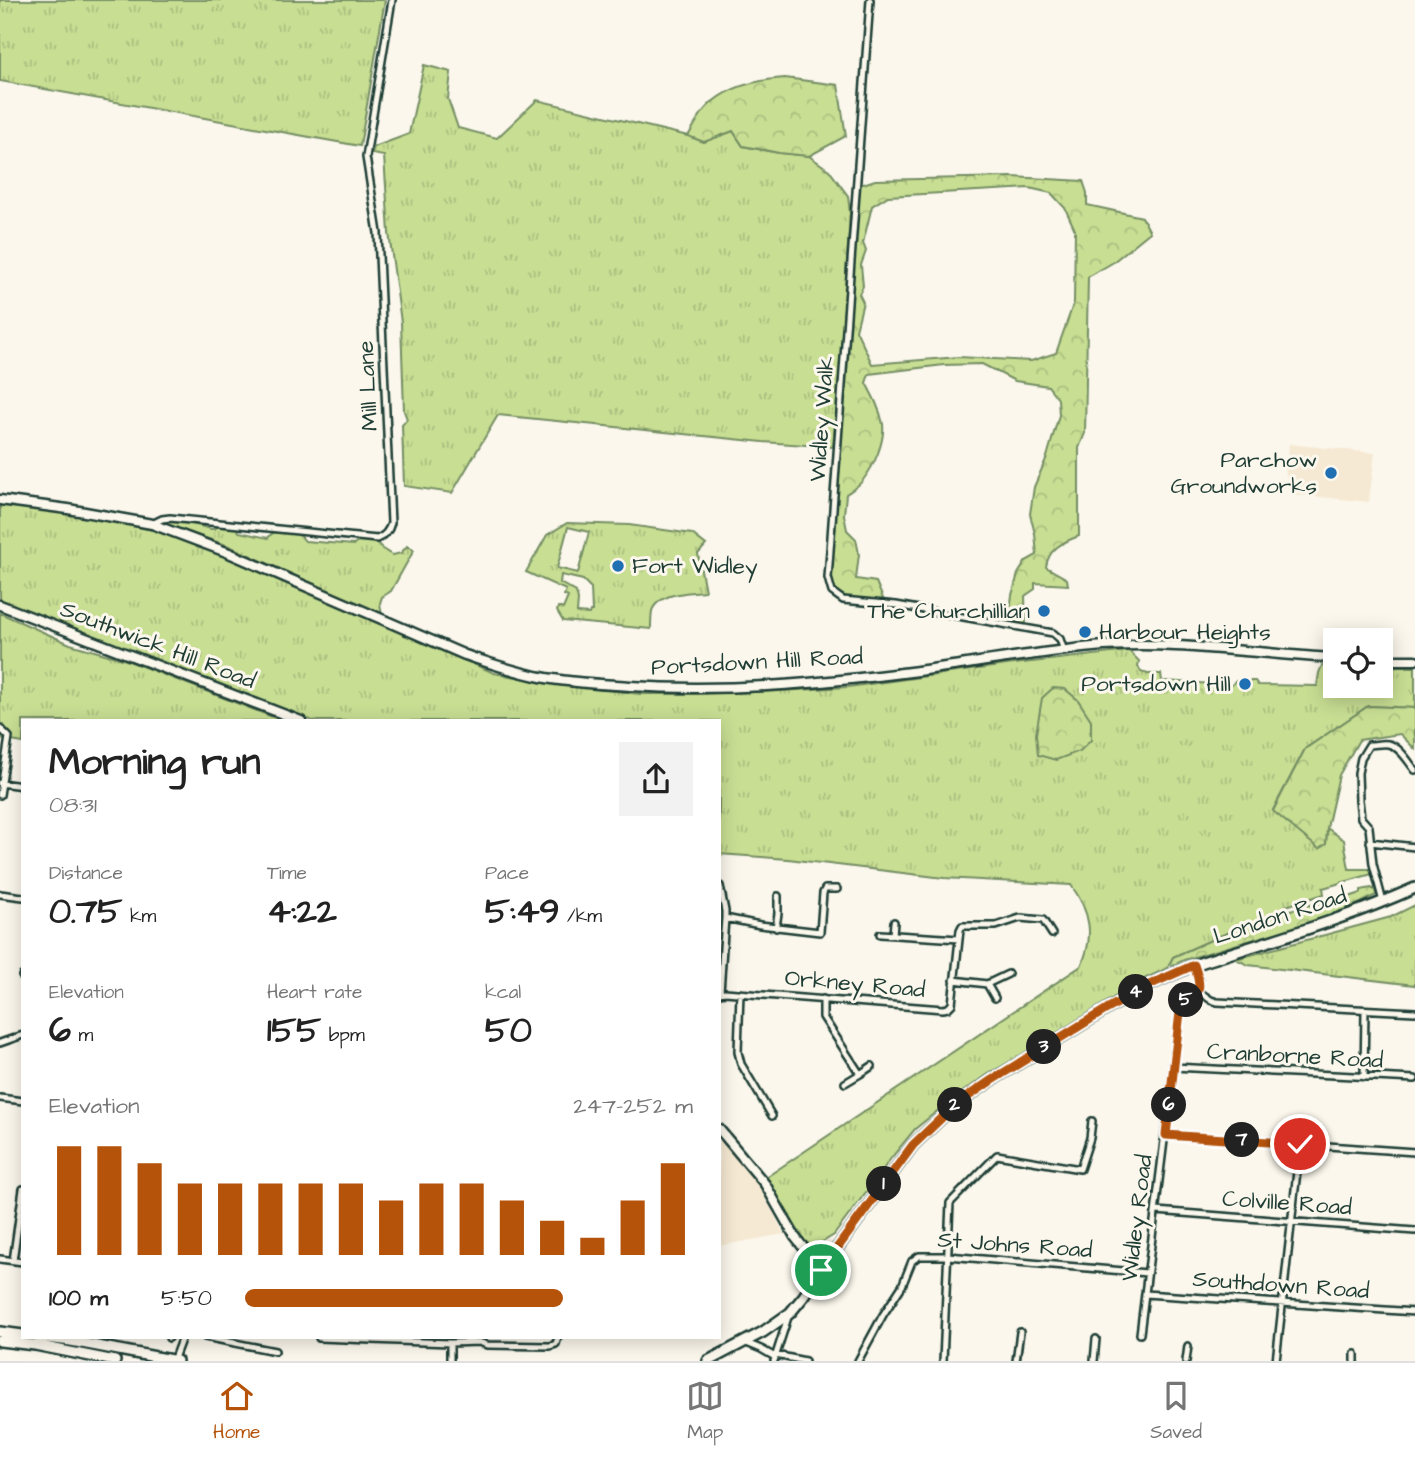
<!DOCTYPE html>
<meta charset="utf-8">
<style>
body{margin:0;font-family:"Architects Daughter",sans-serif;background:#f2f2f2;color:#222;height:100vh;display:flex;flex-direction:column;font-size:26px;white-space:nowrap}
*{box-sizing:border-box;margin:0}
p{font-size:23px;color:#767676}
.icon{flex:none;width:38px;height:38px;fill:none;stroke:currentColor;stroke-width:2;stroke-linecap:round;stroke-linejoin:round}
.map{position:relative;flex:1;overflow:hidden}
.panel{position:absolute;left:21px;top:719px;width:700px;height:620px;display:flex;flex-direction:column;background:#fff;border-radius:0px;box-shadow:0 4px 18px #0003}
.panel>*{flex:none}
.buttons{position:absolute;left:1323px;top:628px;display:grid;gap:14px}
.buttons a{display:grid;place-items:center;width:70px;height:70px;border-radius:0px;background:#fff;box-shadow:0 4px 18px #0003;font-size:35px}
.pin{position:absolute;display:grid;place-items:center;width:60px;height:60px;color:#fff;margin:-30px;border:4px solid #fff;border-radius:50%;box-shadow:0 2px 7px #0007}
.km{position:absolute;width:35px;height:35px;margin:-18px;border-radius:50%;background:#222;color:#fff;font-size:19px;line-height:35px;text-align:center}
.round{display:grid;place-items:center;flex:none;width:74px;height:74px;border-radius:0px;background:#f2f2f2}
.headline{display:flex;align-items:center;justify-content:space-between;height:119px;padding:0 28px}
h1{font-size:38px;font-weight:700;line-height:52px}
.metrics{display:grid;grid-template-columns:repeat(3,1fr);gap:10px;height:119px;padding:7px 28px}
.metrics div{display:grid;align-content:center}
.metrics b{font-size:35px;font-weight:700}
.metrics small{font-size:19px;font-weight:400}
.metrics p{font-size:19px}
.chart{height:196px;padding:14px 28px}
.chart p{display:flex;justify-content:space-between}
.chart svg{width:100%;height:126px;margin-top:7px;stroke:#b45309;stroke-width:6}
ul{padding:0 28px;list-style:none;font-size:23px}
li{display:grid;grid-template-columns:112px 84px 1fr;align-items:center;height:52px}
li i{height:18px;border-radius:9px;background:#b45309}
.tabs{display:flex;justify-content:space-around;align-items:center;height:98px;border-top:2px solid #e0e0e0;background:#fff;font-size:19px;color:#767676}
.tabs a{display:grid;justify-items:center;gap:4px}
.tabs .active{color:#b45309}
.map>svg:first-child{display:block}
.built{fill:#f6e9d3}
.grass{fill:url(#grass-tufts);stroke:#748e64;stroke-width:2;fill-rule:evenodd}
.forest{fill:url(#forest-crowns);stroke:#748e64;stroke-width:2;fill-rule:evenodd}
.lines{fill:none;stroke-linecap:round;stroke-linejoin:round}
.street-casing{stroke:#1f3d34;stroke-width:10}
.secondary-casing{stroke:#1f3d34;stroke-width:13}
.primary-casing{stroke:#1f3d34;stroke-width:14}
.street{stroke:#fbf7ec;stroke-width:5}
.secondary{stroke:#fbf7ec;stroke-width:8}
.primary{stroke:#fbf7ec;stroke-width:9}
.route-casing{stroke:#fff;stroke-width:14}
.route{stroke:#b45309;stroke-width:9}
.poi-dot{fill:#1f6fb2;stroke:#fbf7ec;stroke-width:2.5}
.labels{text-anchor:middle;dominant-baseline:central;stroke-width:6;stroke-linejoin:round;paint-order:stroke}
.street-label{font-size:23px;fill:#1f3d34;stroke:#fbf7ec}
.poi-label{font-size:23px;fill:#1f3d34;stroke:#fbf7ec;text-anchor:end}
</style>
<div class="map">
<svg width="1415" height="1361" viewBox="0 0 1415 1361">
<defs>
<pattern id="grass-tufts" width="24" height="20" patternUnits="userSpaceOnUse" patternTransform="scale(1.75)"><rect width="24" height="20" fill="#c8de93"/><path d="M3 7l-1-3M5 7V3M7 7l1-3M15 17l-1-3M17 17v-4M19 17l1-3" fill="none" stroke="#abbf7f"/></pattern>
<pattern id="forest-crowns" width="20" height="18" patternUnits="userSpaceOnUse" patternTransform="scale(1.75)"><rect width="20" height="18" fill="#c8de93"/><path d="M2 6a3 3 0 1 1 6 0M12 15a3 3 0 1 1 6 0" fill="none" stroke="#abbf7f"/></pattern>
</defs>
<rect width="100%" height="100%" fill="#fbf7ec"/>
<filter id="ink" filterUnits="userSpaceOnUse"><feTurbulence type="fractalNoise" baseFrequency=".0143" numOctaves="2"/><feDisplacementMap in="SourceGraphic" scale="14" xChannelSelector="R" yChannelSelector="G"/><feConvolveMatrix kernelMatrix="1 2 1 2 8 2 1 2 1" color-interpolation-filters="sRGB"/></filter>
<g filter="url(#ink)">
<path class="built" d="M 1289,444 L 1375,453 L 1369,502 L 1290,494 L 1284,463 L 1288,454 Z
M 719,1135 L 758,1183 L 784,1234 L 719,1246 Z"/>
<path class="grass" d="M 0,0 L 385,0 L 360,146 L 0,81 Z
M 424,65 L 451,72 L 448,99 L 458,128 L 497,138 L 537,100 L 688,136 L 704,142 L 733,131 L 743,146 L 779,153 L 809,156 L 829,170 L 848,196 L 850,214 L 841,355 L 833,447 L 763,442 L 498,415 L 452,493 L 404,486 L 402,425 L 407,419 L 404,411 L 401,322 L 389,233 L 384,156 L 372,154 L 374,147 L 409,134 Z
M 0,504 L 108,520 L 153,530 L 209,549 L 494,673 L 554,684 L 640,694 L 692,694 L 780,691 L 848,687 L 1014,664 L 1129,651 L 1139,661 L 1138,666 L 1141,672 L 1148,674 L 1161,674 L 1162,681 L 1232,685 L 1235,681 L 1255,681 L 1258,685 L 1317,686 L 1319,673 L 1323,663 L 1335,663 L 1335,686 L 1381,686 L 1381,666 L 1415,667 L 1415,708 L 1368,706 L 1305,749 L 1273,810 L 1326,844 L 1327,828 L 1344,840 L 1349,869 L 1371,869 L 1372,874 L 1323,888 L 1324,894 L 1283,907 L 1282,912 L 1220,936 L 1173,957 L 1168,968 L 1140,981 L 1105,1003 L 1033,1049 L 990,1073 L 951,1100 L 915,1129 L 892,1157 L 834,1235 L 816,1246 L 811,1246 L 804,1240 L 765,1178 L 1081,966 C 1095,936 1090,911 1071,885 L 944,878 L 788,859 L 719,854 L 719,721 L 313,721 L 0,600 Z
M 169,520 L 181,521 L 211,529 L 215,529 L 218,525 L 237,527 L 239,532 L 268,538 C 276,525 297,529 305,541 L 354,545 L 360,539 C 364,539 368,539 371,540 C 381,542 380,551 393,555 L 401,553 L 407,546 L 414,550 L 391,591 L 382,597 L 380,603 L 382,615 L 229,546 L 168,525 L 167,522 Z
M 567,523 L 629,525 L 692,534 L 706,545 L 698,554 L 705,591 C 690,592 658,593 652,611 C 651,617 651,623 651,629 L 563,621 L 557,611 L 558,607 L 563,609 L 568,597 L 564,595 L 566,590 L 526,572 L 547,535 ZM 568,527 L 589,532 L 578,573 L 557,568 ZM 561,575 L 583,580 L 591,588 L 592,611 L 590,611 L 589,614 L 577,613 L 578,600 L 576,592 L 560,583 Z
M 0,613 L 70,644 L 126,660 L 283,721 L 23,721 L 23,743 L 0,739 Z
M 1415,905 L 1415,985 L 1248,965 L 1236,959 L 1391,917 Z"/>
<path class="forest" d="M 785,78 L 838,85 L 846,136 L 809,156 L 779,153 L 743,146 L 733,131 L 704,142 L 688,136 C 694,127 699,115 707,107 C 727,86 757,80 785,78 Z
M 1012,177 L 1083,181 L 1087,193 L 1087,205 L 1142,217 L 1150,232 L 1112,263 L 1088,277 L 1085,433 L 1079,448 L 1079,536 C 1063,542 1048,549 1046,567 L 1067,579 L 1068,585 L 1035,583 L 1035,589 L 1025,596 L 1026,625 L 1013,623 L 1010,611 L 1012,595 L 1018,574 L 1026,561 L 1037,555 L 1035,534 L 1030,514 L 1034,487 L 1047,457 L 1059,415 L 1058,399 L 1048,386 L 1015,381 L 982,364 L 944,365 L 869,374 L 866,383 C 873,396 880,409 883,424 C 885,442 874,466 863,480 C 859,486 852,490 846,494 L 844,515 L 847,530 L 856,539 L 859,554 L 856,579 L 876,582 L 884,601 C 870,600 841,601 834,588 C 826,571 832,538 834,519 C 837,489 839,459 842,429 C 848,348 849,266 860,185 L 875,180 ZM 1029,188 L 1051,193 L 1065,208 L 1075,230 L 1074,302 L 1056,353 L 1031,361 L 959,357 L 872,364 L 856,330 L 863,302 L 859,294 L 863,286 L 861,265 L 866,251 L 863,243 L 872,206 L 888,196 Z
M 1053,688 L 1065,689 L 1078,700 L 1091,720 L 1091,740 L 1080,751 L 1056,760 L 1038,755 L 1036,734 L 1042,698 Z
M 1368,706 L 1415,708 L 1415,749 L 1400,734 L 1359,740 L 1339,775 L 1327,828 L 1326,844 L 1319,849 L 1273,811 L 1305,749 Z
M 1371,888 L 1375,890 L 1376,895 L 1353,907 L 1299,926 L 1184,960 L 1172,966 L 1170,963 L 1173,957 L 1220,936 L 1282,912 L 1326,901 L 1328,904 L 1361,893 L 1361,890 Z"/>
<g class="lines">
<g class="street-casing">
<path id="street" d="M 870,0 L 828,578 L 832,592 L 843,600 L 896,605 L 1053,633 L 1060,639 L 1064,651
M 152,524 L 162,519 L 170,518 L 377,539 C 385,536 389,531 391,523 L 378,233 L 366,157 L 392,0
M 0,728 L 9,737 L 0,795
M 0,783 L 23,786
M 1370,842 L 1415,847
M 720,886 L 725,911 L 725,918
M 0,894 L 23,897
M 1383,902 L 1373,864 L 1369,827 L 1361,818 L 1359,800 L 1358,773 L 1361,758 L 1369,745 C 1375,745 1382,743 1388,744 C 1399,746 1408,761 1415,770
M 776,928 L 778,913 L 778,896
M 880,934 L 959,939
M 893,935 L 894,922
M 1194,965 L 1199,980 L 1198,991 L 1211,1000 L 1217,1002 L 1415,1012
M 22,976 L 23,977
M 954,980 L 987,984 L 1008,974
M 987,984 L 995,998
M 720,992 L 725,918 L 760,925 L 820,932 L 823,893 L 825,889 L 837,889
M 719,993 L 725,992 L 943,1009 L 948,1008 L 952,1004 L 960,930 L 962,926 L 996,926 L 1020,918 L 1043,920 L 1052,934
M 740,993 L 738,1052 L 741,1064 L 772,1116
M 823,999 L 823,1017 L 860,1074 L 845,1083
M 0,1043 L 23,1035
M 1173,1067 L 1415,1079
M 860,1074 L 872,1066
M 1364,1077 L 1365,1010
M 0,1098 L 23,1101
M 1166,1135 L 1415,1152
M 1156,1211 L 1415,1231
M 0,1259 L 23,1262
M 13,1261 L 23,1189
M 1145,1294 L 1415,1312
M 1140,1334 L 1180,1012 L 1184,1003 L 1198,991
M 205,1337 L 275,1351
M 169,1338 L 169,1337
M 319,1338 L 450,1343 L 479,1342 L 487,1345 L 550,1346 L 556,1344 L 558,1337
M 744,1342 L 761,1349 L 775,1357
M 450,1343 L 450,1361
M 776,1355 L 805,1361
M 173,1361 L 182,1337
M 774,1361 L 789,1314
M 858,1361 L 883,1315 L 902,1286 L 912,1261 L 919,1256 L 948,1256 L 1147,1273
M 943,1361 L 950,1203 L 997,1155 L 1080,1169 L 1090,1138 L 1092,1121
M 1016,1361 L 1020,1332
M 1094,1361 L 1096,1339
M 1186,1361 L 1188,1346
M 1276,1361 L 1300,1144
M 1355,1361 L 1355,1354"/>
</g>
<g class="secondary-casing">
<path id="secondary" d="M 0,500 L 68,509 L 152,524 L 229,553 L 465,655 C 490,663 515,672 541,677 C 571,683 600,684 630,686 C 724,692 817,684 910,672 C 971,664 1031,653 1093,647 C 1174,640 1255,654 1335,658
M 0,605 L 301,721
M 1381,660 L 1415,660
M 719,1129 L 765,1184 L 795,1237 L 807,1252 L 824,1266"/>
</g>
<g class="primary-casing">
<path id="primary" d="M 0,1332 L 23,1335
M 39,1337 L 71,1341 L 177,1361
M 0,1341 L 35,1345 L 115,1361
M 708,1361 L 763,1332 L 790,1313 L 804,1296 L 824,1266 L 913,1145 L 954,1106 L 992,1080 L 1107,1009 L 1149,985 L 1194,965 C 1268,941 1344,920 1415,888"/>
</g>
<use href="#street" class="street"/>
<use href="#secondary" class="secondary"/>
<use href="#primary" class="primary"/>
</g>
</g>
<g class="lines" filter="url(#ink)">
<g class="route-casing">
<path id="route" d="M 821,1270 L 913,1145 L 954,1106 L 992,1080 L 1107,1009 L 1149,985 L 1194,965 C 1207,1002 1191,985 1180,1012 L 1166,1135 L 1300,1144"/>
</g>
<use href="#route" class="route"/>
</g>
<g class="poi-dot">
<circle cx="1331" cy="473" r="7"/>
<circle cx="618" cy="566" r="7"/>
<circle cx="1044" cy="611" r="7"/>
<circle cx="1085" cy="632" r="7"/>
<circle cx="1245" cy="684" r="7"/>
</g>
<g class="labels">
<g class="street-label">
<text transform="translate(368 386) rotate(-93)">Mill Lane</text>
<text transform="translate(822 419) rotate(-86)">Widley Walk</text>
<text transform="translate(158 645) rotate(21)">Southwick Hill Road</text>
<text transform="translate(757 662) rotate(-3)">Portsdown Hill Road</text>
<text transform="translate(1280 916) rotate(-18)">London Road</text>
<text transform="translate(855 984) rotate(5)">Orkney Road</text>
<text transform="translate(1295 1056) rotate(3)">Cranborne Road</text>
<text transform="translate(1287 1203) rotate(4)">Colville Road</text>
<text transform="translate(1137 1218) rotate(-83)">Widley Road</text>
<text transform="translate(1015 1245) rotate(4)">St Johns Road</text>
<text transform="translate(1281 1285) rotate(4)">Southdown Road</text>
</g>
<g class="poi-label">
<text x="1317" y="460">Parchow<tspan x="1317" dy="26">Groundworks</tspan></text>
<text x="632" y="566" text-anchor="start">Fort Widley</text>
<text x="1030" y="611">The Churchillian</text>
<text x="1099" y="632" text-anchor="start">Harbour Heights</text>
<text x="1231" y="684">Portsdown Hill</text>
</g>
</g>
</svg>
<div class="buttons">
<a><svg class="icon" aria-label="locate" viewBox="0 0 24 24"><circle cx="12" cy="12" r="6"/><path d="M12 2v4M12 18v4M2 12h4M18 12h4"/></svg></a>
</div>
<div class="pin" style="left:821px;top:1270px;background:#1e9e55"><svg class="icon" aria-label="arrive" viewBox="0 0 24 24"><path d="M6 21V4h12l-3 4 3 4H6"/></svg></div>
<div class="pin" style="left:1300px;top:1144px;background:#d93025"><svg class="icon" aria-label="check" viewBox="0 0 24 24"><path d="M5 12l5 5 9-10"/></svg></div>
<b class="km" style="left:884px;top:1184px">1</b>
<b class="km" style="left:955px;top:1105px">2</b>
<b class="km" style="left:1044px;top:1047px">3</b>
<b class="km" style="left:1136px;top:992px">4</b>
<b class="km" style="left:1186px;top:1000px">5</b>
<b class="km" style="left:1169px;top:1105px">6</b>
<b class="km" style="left:1242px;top:1140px">7</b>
<section class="panel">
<div class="headline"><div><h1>Morning run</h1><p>08:31</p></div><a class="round"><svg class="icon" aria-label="share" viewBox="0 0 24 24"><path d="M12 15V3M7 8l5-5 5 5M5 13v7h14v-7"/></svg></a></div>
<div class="metrics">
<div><p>Distance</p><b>0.75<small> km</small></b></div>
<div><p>Time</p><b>4:22</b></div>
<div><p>Pace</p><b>5:49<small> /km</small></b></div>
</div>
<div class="metrics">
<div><p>Elevation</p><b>6<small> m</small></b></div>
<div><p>Heart rate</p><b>155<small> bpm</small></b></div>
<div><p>kcal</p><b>50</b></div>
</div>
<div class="chart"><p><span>Elevation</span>247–252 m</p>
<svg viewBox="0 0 160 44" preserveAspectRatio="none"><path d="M5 44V6M15 44V6M25 44V12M35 44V19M45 44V19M55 44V19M65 44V19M75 44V19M85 44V25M95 44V19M105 44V19M115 44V25M125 44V32M135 44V38M145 44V25M155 44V12"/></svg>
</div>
<ul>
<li><b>100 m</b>5:50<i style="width:71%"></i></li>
</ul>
</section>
</div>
<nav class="tabs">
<a class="active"><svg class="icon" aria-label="home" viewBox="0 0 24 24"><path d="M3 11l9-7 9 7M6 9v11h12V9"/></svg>Home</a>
<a><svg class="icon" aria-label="map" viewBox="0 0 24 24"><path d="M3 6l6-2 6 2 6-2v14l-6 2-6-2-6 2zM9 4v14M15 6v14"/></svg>Map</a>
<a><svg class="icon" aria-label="saved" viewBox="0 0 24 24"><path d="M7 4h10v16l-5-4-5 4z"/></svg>Saved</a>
</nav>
